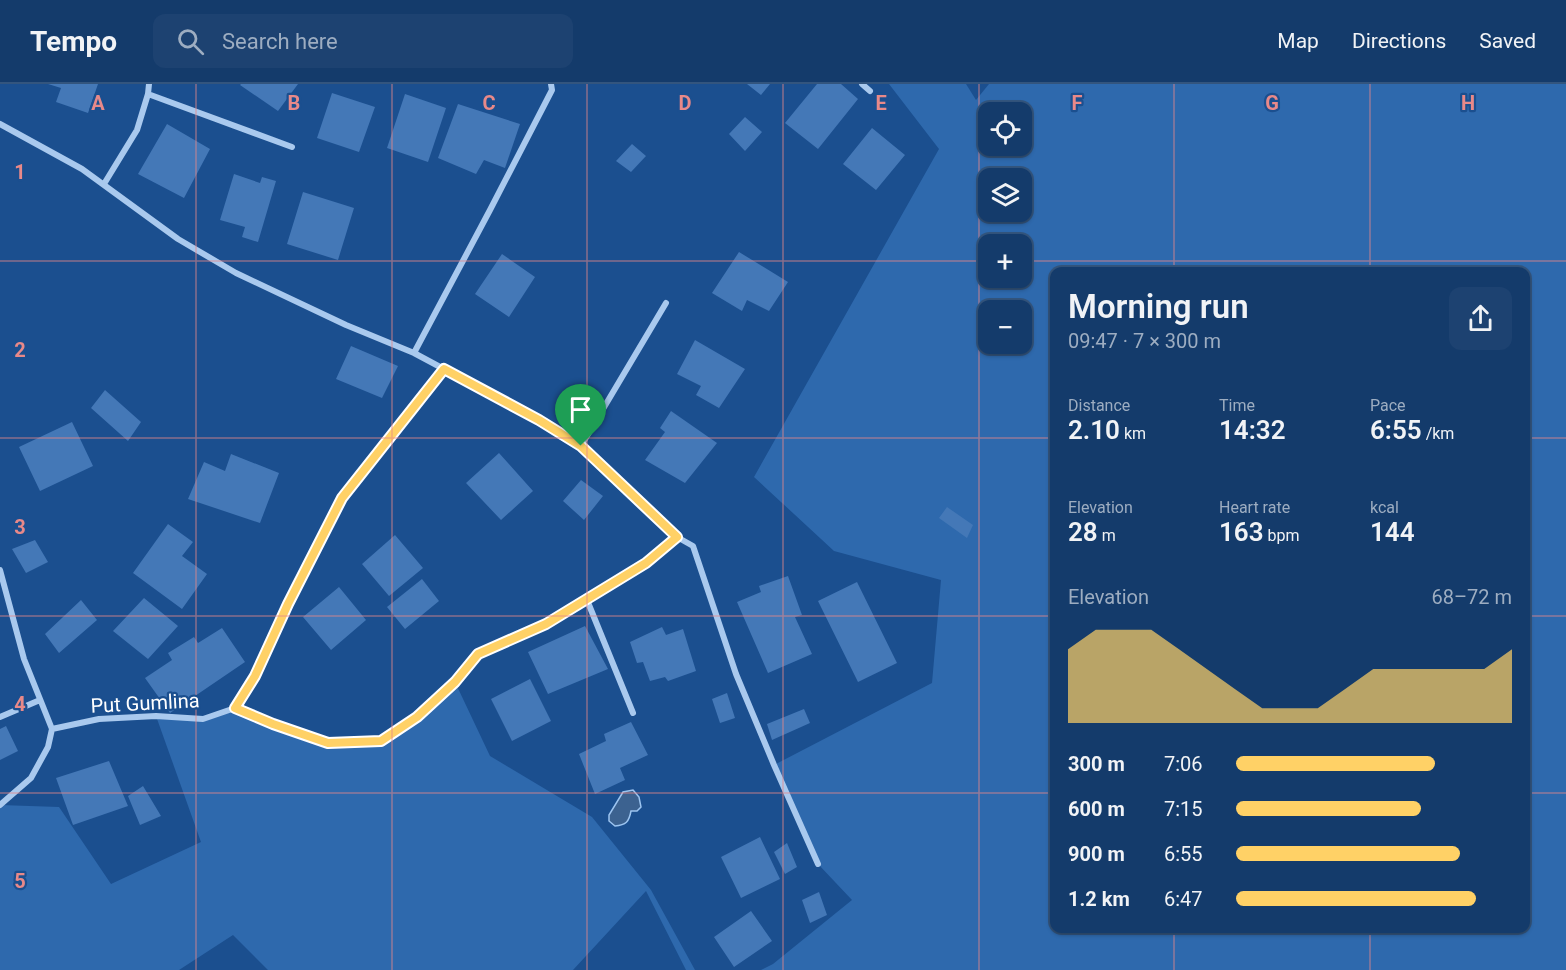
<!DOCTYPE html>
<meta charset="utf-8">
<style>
body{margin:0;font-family:Roboto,sans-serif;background:#1d4271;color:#f1f3f6;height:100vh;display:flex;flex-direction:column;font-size:22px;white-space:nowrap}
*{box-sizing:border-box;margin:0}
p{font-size:20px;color:#9dadc1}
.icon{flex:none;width:33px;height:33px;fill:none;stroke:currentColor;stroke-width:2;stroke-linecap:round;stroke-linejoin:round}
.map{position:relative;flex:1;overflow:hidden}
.panel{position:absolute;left:1050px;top:183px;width:480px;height:666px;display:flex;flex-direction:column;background:#143b6b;border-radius:12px;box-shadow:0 2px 4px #0004,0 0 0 2px #33557e}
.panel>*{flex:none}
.controls{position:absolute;left:978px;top:18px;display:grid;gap:12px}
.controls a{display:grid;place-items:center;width:54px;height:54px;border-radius:12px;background:#143b6b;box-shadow:0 2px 4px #0004,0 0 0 2px #33557e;font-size:30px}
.pin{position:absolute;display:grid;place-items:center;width:51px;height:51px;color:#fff;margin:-62px -26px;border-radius:50% 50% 50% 0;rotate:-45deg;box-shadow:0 0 6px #0007}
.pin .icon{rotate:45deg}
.round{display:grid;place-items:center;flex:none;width:63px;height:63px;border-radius:12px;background:#1d4271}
.summary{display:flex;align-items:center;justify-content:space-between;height:102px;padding:0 18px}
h1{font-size:33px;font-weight:600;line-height:45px}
.stats{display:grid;grid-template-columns:repeat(3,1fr);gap:9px;height:102px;padding:6px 18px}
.stats div{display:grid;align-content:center}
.stats b{font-size:26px;font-weight:600}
.stats small{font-size:16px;font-weight:400}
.stats p{font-size:16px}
.chart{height:168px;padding:12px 18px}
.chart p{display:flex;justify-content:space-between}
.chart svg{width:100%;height:108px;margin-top:6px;fill:#ffd166;opacity:.7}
ul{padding:0 18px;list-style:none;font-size:20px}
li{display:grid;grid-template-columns:96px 72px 1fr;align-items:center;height:45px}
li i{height:15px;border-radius:8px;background:#ffd166}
header{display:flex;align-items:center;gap:36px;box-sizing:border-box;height:84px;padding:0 30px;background:#143b6b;border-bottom:2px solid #33557e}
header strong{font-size:28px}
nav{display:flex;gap:33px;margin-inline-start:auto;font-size:21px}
.search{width:420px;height:54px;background:#1d4271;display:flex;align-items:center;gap:15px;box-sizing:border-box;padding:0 21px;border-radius:12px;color:#9dadc1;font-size:22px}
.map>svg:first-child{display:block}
.green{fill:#2e69ad;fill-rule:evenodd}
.water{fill:#3c6290;stroke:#9cc4f0;stroke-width:1.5}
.building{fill:#4478b7}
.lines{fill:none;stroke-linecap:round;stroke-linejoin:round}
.street{stroke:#a9c9ee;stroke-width:6}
.route-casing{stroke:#fff;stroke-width:12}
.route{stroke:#ffd166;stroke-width:8}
.grid{fill:none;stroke:#e88989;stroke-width:1.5;stroke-opacity:0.55}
.labels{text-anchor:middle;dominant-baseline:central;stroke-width:4.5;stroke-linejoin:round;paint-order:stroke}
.street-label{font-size:20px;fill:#fff;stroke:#1b4f8f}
.grid-label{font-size:20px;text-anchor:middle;font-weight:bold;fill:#e88989;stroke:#1b4f8f;stroke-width:4.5;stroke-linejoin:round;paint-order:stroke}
</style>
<header>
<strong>Tempo</strong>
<div class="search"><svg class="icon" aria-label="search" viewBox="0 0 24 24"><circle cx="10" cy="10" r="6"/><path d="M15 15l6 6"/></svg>Search here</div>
<nav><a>Map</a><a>Directions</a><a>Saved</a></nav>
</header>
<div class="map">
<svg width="1566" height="886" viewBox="0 0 1566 886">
<rect width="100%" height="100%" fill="#1b4f8f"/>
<path class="green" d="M 889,0 L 966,0 L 976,16 L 989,0 L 1566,0 L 1566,886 L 761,886 L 773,880 L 852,816 L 818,780 L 774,681 L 932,599 L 941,496 L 834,467 L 754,393 L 939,65 ZM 988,28 L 1022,28 L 1022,62 L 988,62 ZM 988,94 L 1022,94 L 1022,128 L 988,128 ZM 988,160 L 1022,160 L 1022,194 L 988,194 ZM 1054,188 L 1526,188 L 1526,844 L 1054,844 ZM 988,226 L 1022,226 L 1022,260 L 988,260 Z
M 455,598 L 490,672 L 592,733 L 651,806 L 695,886 L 686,886 L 646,807 L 573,886 L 268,886 L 233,851 L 179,886 L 0,886 L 0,721 L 59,723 L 111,800 L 201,758 L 156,632 L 203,635 L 235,624 L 328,659 L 381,657 L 417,633 Z"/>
<path class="water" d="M 633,706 L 639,713 L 641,723 L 637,727 L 631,727 C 629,738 626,741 615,742 L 609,737 L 609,731 L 623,708 Z"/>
<path class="building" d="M 48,0 L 98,0 L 88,29 L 56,18 L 61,4 Z
M 241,0 L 298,0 L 278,27 L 240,1 Z
M 747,0 L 770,0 L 761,11 Z
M 817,0 L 841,0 L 858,15 L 818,65 L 785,39 Z
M 332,9 L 375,23 L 359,68 L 317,54 Z
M 405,10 L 446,24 L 428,78 L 387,64 Z
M 458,20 L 520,40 L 505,84 L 484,76 L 476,90 L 438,74 Z
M 745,33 L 762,48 L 745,67 L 729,50 Z
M 167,40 L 210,65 L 184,114 L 138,90 Z
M 872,44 L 905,71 L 876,106 L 843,80 Z
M 632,60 L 646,72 L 631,88 L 616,77 Z
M 234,90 L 260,99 L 262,93 L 276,97 L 258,158 L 242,153 L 245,143 L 220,136 Z
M 303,108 L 354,124 L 338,176 L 287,160 Z
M 739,168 L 788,198 L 769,227 L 747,216 L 742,227 L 712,209 Z
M 502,170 L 535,193 L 509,233 L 475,210 Z
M 695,256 L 745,285 L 719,324 L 696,311 L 701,302 L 677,290 Z
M 351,262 L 398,282 L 382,314 L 336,295 Z
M 105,306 L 141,338 L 128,357 L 91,324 Z
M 671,327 L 717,359 L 685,399 L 645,376 L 665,348 L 660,344 Z
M 72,338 L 93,382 L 40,407 L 19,363 Z
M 499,369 L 533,407 L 501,436 L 466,399 Z
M 231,370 L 279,389 L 260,439 L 188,415 L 204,378 L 225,387 Z
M 581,396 L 603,412 L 584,436 L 563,417 Z
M 947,423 L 973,441 L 967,454 L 939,434 Z
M 168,440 L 193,458 L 182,472 L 207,490 L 182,525 L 133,489 Z
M 395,451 L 423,484 L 389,512 L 362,480 Z
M 35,456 L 48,478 L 26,489 L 12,465 Z
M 788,492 L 802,531 L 795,533 L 812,570 L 768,589 L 737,518 L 761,508 L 759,502 Z
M 422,495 L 439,517 L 405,545 L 387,523 Z
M 857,498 L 897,579 L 858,598 L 818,517 Z
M 339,503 L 366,536 L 331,566 L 303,533 Z
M 144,514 L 178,542 L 148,575 L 113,547 Z
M 81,516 L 97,536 L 59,569 L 45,550 Z
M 585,542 L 608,585 L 548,610 L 528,568 Z
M 662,543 L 666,551 L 683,545 L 696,587 L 668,597 L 665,593 L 650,597 L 643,578 L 637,579 L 630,558 Z
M 222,544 L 245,578 L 170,629 L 145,594 L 172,576 L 168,569 L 194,553 L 198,559 Z
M 530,595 L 551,637 L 512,657 L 491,615 Z
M 727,609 L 735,634 L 720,639 L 712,615 Z
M 804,625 L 810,639 L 772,656 L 767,640 Z
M 631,638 L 648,671 L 620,684 L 625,696 L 595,710 L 579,670 L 606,657 L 604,650 Z
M 6,642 L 18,667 L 0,676 L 0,645 Z
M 109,677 L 128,722 L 73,741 L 56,694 Z
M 143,702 L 161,732 L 140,741 L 128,712 Z
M 760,753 L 780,795 L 741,814 L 721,773 Z
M 787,759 L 797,783 L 785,790 L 774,768 Z
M 819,808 L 827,831 L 810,839 L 802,816 Z
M 751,827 L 772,857 L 734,883 L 714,853 Z"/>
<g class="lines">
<path class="street" d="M 862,0 L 870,7
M 148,10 L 292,63
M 0,40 L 82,85 L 178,155 L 236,189 L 346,241 L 414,269 L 539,336 L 581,362 L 677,453 L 693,462 L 736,590 L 774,681 L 818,780
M 104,100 L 137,46 L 148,10 L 149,0
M 414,269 L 490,126 L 552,6 L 551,0
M 581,362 L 666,219
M 0,486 L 24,575 L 52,645 L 48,663 L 31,694 L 0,721
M 587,516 L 633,629
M 235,624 L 273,640 L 328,659 L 381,657 L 417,633 L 455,598 L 478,570 L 546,540 L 646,479 L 677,453
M 0,633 L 40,616
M 52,645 L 99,635 L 156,632 L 203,635 L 235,624 L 255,592 L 288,520 L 342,414 L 444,285"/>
</g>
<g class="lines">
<g class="route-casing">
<path id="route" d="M 444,285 L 539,336 L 581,362 L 677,453 L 646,479 L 546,540 L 478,570 L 455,598 L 417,633 L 381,657 L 328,659 L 273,640 L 235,624 L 255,592 L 288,520 L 342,414 Z"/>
</g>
<use href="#route" class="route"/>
</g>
<path class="grid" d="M 196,0 L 196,886M 392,0 L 392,886M 587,0 L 587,886M 783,0 L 783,886M 979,0 L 979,886M 1174,0 L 1174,188M 1370,0 L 1370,188M 0,177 L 988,177M 1022,177 L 1566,177M 0,354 L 1054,354M 1526,354 L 1566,354M 0,532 L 1054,532M 1526,532 L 1566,532M 0,709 L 1054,709M 1526,709 L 1566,709M 1174,844 L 1174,886M 1370,844 L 1370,886"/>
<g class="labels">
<g class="street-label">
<text transform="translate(145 619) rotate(-3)">Put Gumlina</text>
</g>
</g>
<g class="grid-label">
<text x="98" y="26">A</text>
<text x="294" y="26">B</text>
<text x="489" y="26">C</text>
<text x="685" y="26">D</text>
<text x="881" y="26">E</text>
<text x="1077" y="26">F</text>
<text x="1272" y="26">G</text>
<text x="1468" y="26">H</text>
<text x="20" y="95">1</text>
<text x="20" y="273">2</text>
<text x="20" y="450">3</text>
<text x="20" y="627">4</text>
<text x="20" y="804">5</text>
</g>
</svg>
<div class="controls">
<a><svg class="icon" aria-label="locate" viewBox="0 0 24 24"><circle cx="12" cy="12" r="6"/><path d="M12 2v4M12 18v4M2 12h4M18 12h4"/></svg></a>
<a><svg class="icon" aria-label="layers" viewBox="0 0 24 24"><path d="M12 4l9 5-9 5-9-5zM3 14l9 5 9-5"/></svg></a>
<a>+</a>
<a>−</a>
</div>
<div class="pin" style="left:581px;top:362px;background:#1e9e55"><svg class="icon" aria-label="arrive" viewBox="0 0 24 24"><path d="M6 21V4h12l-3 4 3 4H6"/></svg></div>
<section class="panel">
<div class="summary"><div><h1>Morning run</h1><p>09:47 · 7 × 300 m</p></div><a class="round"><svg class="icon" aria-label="share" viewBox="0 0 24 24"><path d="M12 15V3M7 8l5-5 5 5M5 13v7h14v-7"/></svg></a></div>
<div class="stats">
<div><p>Distance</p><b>2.10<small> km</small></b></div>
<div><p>Time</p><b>14:32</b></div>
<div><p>Pace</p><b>6:55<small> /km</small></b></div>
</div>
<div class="stats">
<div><p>Elevation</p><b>28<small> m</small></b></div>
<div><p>Heart rate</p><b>163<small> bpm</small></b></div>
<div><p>kcal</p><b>144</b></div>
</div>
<div class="chart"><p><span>Elevation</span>68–72 m</p>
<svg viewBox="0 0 160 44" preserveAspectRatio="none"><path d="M0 44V14L10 6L20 6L30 6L40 14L50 22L60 30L70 38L80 38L90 38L100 30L110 22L120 22L130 22L140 22L150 22L160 14V44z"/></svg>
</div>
<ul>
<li><b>300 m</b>7:06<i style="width:72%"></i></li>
<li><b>600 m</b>7:15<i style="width:67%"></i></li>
<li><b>900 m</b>6:55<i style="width:81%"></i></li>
<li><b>1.2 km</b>6:47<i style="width:87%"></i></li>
</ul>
</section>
</div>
